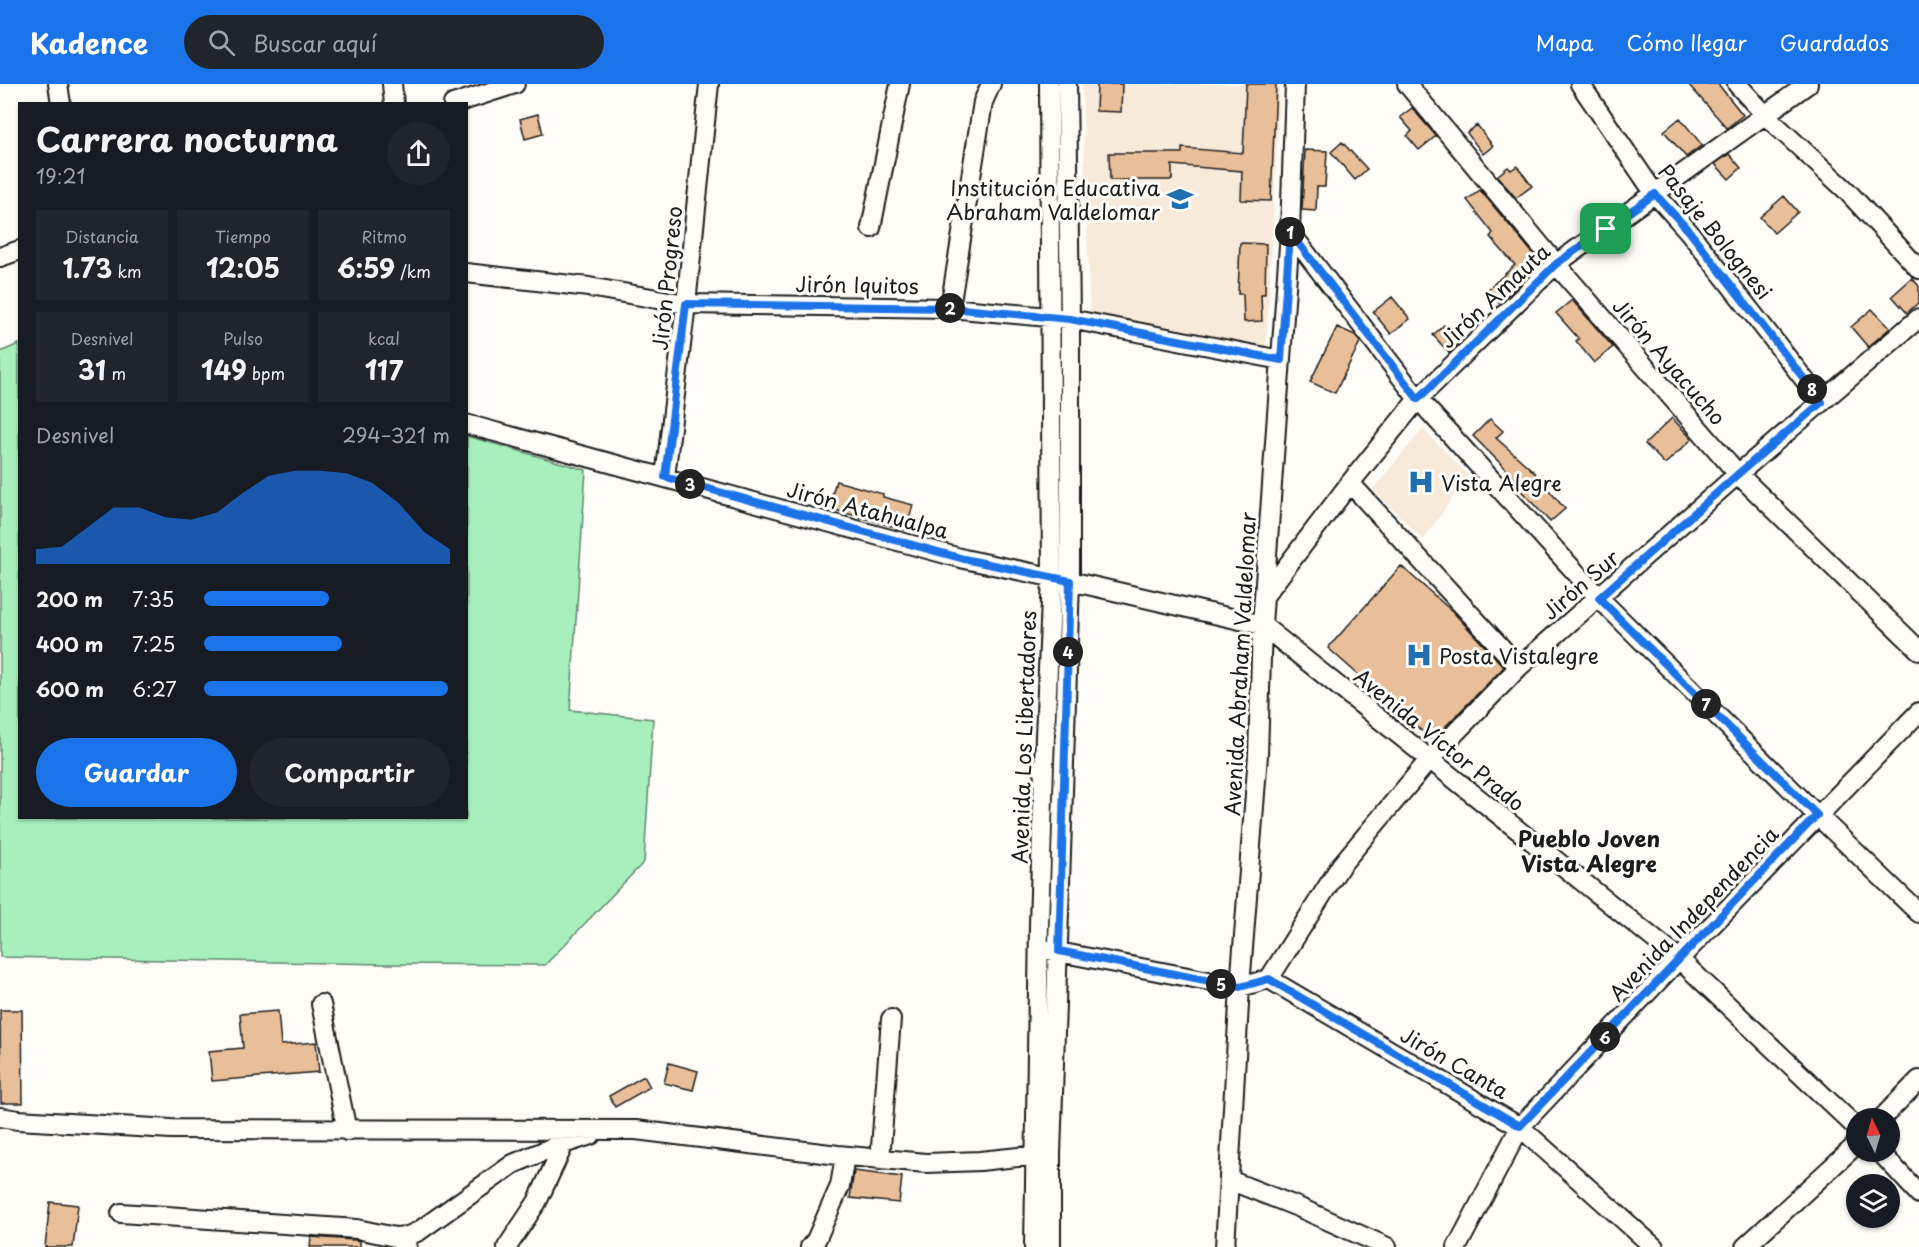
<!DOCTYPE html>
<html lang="es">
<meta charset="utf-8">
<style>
body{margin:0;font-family:"Playpen Sans",sans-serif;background:#20242c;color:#f1f3f6;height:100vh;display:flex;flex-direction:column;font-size:22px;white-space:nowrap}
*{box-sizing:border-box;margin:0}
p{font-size:20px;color:#9ea1a6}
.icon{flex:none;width:33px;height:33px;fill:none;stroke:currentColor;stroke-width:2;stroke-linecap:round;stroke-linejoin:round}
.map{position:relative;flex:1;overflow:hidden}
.drawer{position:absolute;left:18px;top:18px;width:450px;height:717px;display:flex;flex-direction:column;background:#171b24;border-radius:0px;box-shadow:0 2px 4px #0004}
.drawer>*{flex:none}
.needle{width:39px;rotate:355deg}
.tools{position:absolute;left:1846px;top:1024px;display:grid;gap:12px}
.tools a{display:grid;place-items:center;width:54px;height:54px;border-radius:50%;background:#171b24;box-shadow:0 2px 4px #0004;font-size:30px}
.pin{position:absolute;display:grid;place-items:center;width:51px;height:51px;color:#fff;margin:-26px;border-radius:12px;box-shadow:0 3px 9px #0006}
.km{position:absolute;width:30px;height:30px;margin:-15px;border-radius:50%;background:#222;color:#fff;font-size:16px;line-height:30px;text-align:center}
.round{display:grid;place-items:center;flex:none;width:63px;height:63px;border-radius:32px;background:#20242c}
.summary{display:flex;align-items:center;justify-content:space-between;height:102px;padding:0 18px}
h1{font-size:33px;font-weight:700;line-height:45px}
.metrics{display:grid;grid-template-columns:repeat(3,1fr);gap:9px;height:102px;padding:6px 18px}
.metrics div{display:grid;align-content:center;border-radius:0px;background:#20242c;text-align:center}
.metrics b{font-size:26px;font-weight:700}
.metrics small{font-size:16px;font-weight:400}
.metrics p{font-size:16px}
.chart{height:168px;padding:12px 18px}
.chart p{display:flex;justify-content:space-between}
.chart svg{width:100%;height:108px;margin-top:6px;fill:#1a73e8;opacity:.7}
.cta{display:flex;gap:12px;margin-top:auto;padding:12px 18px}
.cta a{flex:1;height:69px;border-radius:36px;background:#1a73e8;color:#fff;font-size:24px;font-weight:700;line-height:69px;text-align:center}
.cta a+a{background:#20242c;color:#f1f3f6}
ul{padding:0 18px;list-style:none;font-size:20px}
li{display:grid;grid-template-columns:96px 72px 1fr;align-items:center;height:45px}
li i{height:15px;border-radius:8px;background:#1a73e8}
header{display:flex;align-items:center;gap:36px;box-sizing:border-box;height:84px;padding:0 30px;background:#1a73e8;color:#fff}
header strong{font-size:28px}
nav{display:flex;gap:33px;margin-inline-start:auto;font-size:21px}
.search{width:420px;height:54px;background:#20242c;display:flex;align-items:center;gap:15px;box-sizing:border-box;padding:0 21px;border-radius:33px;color:#9ea1a6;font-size:22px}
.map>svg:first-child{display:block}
.built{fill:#f7eadb}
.green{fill:#a7f0be;stroke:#62866d;stroke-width:1.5}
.building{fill:#e9bf99;stroke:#1c1c1c;stroke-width:1.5}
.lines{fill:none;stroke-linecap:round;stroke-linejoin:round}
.minor-casing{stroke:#1c1c1c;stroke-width:22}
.minor{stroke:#fdfcf7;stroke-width:18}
.route-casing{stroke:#fff;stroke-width:12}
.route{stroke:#1a73e8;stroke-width:8}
.labels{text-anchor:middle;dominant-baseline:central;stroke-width:6;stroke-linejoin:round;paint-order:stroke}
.poi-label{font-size:21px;fill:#1c1c1c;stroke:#fdfcf7;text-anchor:start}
.street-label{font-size:21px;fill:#1c1c1c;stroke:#fdfcf7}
.neighbourhood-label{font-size:22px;font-weight:bold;fill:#1c1c1c;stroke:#fdfcf7}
</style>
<header>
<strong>Kadence</strong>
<div class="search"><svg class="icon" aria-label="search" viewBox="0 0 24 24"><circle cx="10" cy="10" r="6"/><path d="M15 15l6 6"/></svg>Buscar aquí</div>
<nav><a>Mapa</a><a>Cómo llegar</a><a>Guardados</a></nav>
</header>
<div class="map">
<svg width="1919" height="1163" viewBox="0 0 1919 1163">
<rect width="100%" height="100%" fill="#fdfcf7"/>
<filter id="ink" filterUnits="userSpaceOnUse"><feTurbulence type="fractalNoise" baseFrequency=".0167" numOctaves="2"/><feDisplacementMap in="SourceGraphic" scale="12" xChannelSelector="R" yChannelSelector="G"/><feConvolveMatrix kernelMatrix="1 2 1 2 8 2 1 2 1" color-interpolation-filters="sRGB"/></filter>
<g filter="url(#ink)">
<path class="built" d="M 1082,0 L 1280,0 L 1266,264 L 1090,229 Z
M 1423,345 L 1468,391 L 1423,456 L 1373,405 Z"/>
<path class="green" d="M 19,260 L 20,734 L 466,734 L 467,352 L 586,386 L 570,626 L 653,635 L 644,778 L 545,881 L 386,880 L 0,873 L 0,268 Z"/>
<path class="building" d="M 1097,0 L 1122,0 L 1121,28 L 1096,27 Z
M 1246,0 L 1276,0 L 1271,117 L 1241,116 L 1242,87 L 1172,81 L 1172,96 L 1110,96 L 1109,69 L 1182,69 L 1182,64 L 1243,69 Z
M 1688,0 L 1718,0 L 1743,31 L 1727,44 Z
M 1412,24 L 1436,52 L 1419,66 L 1407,52 L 1412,47 L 1400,33 Z
M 538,30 L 543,50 L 525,55 L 520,35 Z
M 1680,34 L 1702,61 L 1686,73 L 1664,47 Z
M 1477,41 L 1493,62 L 1483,70 L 1467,49 Z
M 1342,58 L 1367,85 L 1355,96 L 1331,68 Z
M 1305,66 L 1327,67 L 1325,103 L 1317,103 L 1316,127 L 1302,126 Z
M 1729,70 L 1741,84 L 1729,95 L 1715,80 Z
M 1517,82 L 1532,102 L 1516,114 L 1497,92 L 1508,83 L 1511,86 Z
M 1480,106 L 1541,179 L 1499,219 L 1487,206 L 1515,181 L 1490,153 L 1493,149 L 1467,116 Z
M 1784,112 L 1798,128 L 1774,149 L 1760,133 Z
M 1240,159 L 1266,160 L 1265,210 L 1261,210 L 1262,237 L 1244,238 L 1243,210 L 1238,210 Z
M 1912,194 L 1919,202 L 1919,218 L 1907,229 L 1892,212 Z
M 1392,213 L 1410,235 L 1391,250 L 1373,228 Z
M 1572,216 L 1613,263 L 1594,279 L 1576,257 L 1579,255 L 1556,229 Z
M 1872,225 L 1890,244 L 1868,263 L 1851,243 Z
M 1444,241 L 1460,259 L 1449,269 L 1433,251 Z
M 1337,243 L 1355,251 L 1360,258 L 1335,309 L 1310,298 Z
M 1672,334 L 1692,355 L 1665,380 L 1645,360 Z
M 1490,335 L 1503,347 L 1496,354 L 1532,386 L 1565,425 L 1550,438 L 1515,400 L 1518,397 L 1473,352 Z
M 836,397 L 883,410 L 883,413 L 913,421 L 906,446 L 828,424 Z
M 1401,482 L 1453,528 L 1504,583 L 1432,656 L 1328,564 Z
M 0,926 L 22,926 L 23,1019 L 1,1019 Z
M 278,927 L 281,961 L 316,958 L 319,988 L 212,997 L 209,967 L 243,964 L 240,930 Z
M 669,979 L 698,987 L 693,1006 L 664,999 Z
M 644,992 L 650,1003 L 615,1023 L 609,1012 Z
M 854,1087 L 902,1093 L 899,1119 L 850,1114 Z
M 50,1118 L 78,1121 L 73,1163 L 45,1163 Z
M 311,1153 L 355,1156 L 360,1157 L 360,1163 L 310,1163 Z"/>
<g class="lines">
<g class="minor-casing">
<path id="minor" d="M 58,0 L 61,20
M 392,0 L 394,20
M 1407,0 L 1556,180 L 1738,390 L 1919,566
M 1580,0 L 1655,110 L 1689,148 L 1822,318
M 1737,0 L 1766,32 L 1846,106 L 1919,185
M 453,20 L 515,0
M 871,144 L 900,0
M 1290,148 L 1418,315 L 1599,514 L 1817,731 L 1919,829
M 0,173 L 20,166
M 466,189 L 589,203 L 686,220 L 950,224 L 1070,235 L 1281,276
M 950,224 L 983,18 L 991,0
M 466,340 L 964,475 L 1070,497 L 1262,541 L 1679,875 L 1857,1044
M 665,393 L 686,220 L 709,0
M 1350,399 L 1519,583
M 1265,511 L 1350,399 L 1418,315 L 1556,180 L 1808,0
M 1048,866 L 1240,903 L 1269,895 L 1520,1043 L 1654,1163
M 1269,895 L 1341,781 L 1429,676 L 1519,583 L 1738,390 L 1919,234
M 321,920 L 347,1047
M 0,1033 L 18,1036 L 171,1045 L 636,1046 L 838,1071 L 926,1079 L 980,1077 L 1047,1070
M 1881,1035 L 1919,996
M 1880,1068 L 1919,1110
M 880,1076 L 891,935
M 1229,1096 L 1298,1123 L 1387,1163
M 121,1129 L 357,1145 L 395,1153 L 407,1163
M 395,1153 L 408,1152 L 419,1147 L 513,1080 L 551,1064 L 591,1051
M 507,1163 L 537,1118 L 564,1060
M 810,1163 L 816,1156 L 840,1102 L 845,1072
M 1034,1163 L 1039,840 L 1045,652 L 1052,494 L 1049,0
M 1051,1163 L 1051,1070 L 1070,497 L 1070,235 L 1067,0
M 1225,1163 L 1240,903 L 1258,671 L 1262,541 L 1290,148 L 1295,0
M 1457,1163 L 1520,1043 L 1679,875 L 1919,628
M 1745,1163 L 1857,1060"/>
</g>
<use href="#minor" class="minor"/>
</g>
</g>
<g class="lines" filter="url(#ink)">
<g class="route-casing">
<path id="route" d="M 1655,110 L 1689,147 L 1822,318 L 1738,390 L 1599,514 L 1817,731 L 1520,1042 L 1269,895 L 1240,903 L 1059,867 L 1070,497 L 964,475 L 665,393 L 686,220 L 950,224 L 1070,235 L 1281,276 L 1290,148 L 1418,315 L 1556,180 Z"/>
</g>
<use href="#route" class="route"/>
</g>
<defs>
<g id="school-bare" transform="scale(2.07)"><path d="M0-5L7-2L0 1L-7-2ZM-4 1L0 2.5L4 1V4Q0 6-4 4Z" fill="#1f6fb2" stroke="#fdfcf7" stroke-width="2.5" paint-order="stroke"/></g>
<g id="hospital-bare" transform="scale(2.07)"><path d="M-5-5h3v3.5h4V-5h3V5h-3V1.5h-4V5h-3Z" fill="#1f6fb2" stroke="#fdfcf7" stroke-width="2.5" paint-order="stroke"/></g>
</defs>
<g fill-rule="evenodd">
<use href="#school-bare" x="1180" y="115"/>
<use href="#hospital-bare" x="1421" y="398"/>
<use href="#hospital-bare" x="1419" y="571"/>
</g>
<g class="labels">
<g class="poi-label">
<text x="1160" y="103" text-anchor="end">Institución Educativa<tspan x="1160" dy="24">Abraham Valdelomar</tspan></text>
<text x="1441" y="398">Vista Alegre</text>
<text x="1439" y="571">Posta Vistalegre</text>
</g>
<g class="street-label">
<text transform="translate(1716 147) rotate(51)">Pasaje Bolognesi</text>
<text transform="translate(666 194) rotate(-84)">Jirón Progreso</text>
<text transform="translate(857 200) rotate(1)">Jirón Iquitos</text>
<text transform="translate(1494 211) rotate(-43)">Jirón Amauta</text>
<text transform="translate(1670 277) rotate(49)">Jirón Ayacucho</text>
<text transform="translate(868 425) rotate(15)">Jirón Atahualpa</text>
<text transform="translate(1580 500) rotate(-41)">Jirón Sur</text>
<text transform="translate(1239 580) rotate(-87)">Avenida Abraham Valdelomar</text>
<text transform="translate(1023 653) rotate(-88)">Avenida Los Libertadores</text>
<text transform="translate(1440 655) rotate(39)">Avenida Víctor Prado</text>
<text transform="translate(1693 829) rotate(-46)">Avenida Independencia</text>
<text transform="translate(1455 978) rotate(30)">Jirón Canta</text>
</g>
<g class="neighbourhood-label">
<text x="1589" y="753">Pueblo Joven<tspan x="1589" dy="25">Vista Alegre</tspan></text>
</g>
</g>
</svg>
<div class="tools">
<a><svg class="needle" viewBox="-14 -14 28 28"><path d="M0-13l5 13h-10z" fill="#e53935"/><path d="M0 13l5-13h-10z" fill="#9ea1a6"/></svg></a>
<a><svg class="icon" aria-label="layers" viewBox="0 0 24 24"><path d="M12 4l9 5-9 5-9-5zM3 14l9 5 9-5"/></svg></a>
</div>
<div class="pin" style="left:1606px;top:145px;background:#1e9e55"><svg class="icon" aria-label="arrive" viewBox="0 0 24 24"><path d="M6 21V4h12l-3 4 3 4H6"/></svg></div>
<b class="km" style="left:1290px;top:148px">1</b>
<b class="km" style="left:950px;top:224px">2</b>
<b class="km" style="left:690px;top:400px">3</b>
<b class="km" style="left:1068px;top:568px">4</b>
<b class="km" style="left:1221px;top:900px">5</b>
<b class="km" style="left:1605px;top:953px">6</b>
<b class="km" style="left:1706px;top:620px">7</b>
<b class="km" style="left:1812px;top:305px">8</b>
<section class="drawer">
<div class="summary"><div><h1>Carrera nocturna</h1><p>19:21</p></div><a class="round"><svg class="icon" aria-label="share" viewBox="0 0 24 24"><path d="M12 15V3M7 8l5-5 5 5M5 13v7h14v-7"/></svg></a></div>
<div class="metrics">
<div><p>Distancia</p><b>1.73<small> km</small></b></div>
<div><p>Tiempo</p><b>12:05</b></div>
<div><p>Ritmo</p><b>6:59<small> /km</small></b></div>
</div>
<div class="metrics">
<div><p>Desnivel</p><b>31<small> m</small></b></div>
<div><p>Pulso</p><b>149<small> bpm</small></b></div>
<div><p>kcal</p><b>117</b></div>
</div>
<div class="chart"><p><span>Desnivel</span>294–321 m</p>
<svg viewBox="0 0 160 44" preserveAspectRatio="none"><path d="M0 44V38L10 37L20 29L30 21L40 21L50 25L60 26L70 23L80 15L90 8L100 6L110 6L120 7L130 11L140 19L150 31L160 38V44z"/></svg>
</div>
<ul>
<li><b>200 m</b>7:35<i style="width:51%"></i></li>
<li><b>400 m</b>7:25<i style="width:56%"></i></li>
<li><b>600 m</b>6:27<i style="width:99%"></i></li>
</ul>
<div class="cta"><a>Guardar</a><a>Compartir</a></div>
</section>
</div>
